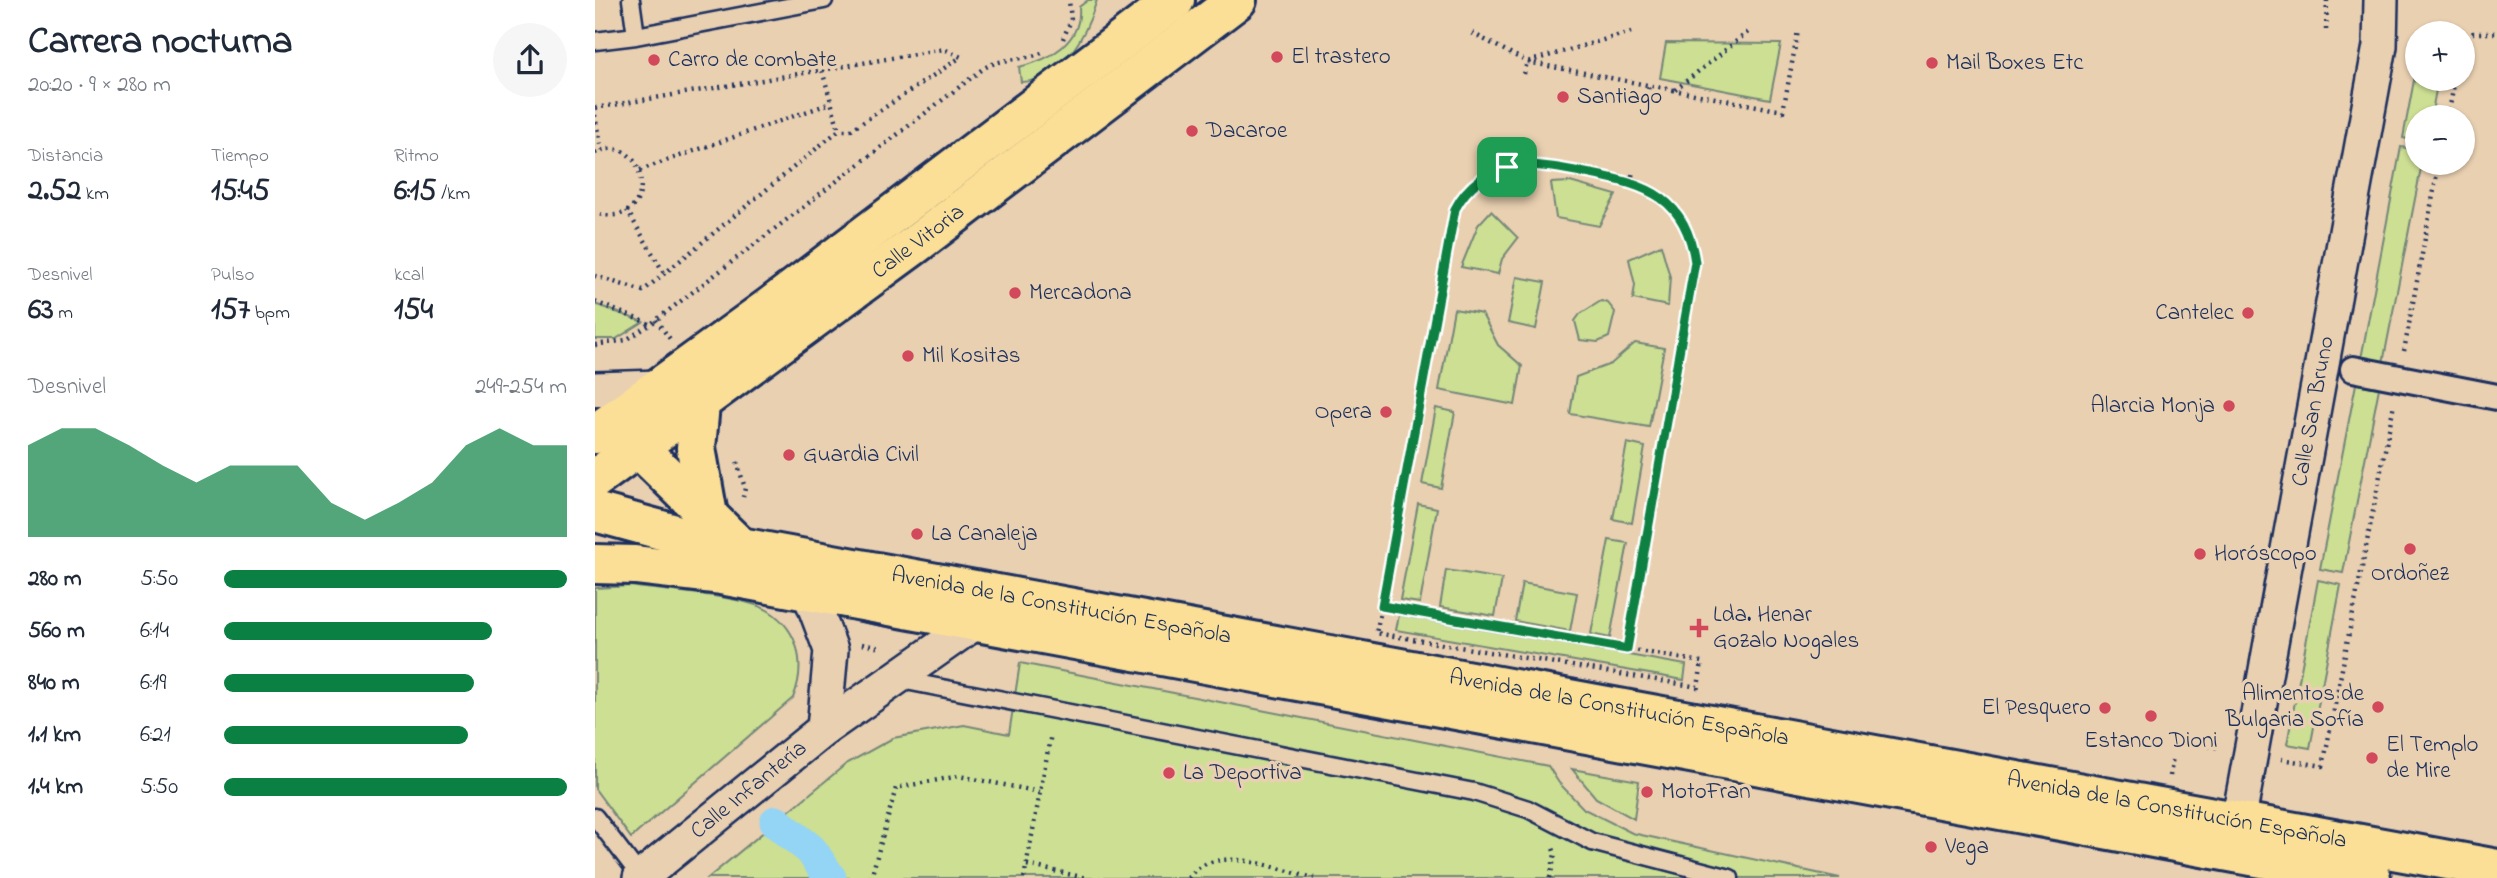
<!DOCTYPE html>
<html lang="es">
<meta charset="utf-8">
<style>
body{margin:0;font-family:"Indie Flower",sans-serif;background:#f6f6f7;color:#1f2937;height:100vh;display:flex;flex-direction:column;font-size:26px;white-space:nowrap}
*{box-sizing:border-box;margin:0}
p{font-size:23px;color:#747a83}
.icon{flex:none;width:38px;height:38px;fill:none;stroke:currentColor;stroke-width:2;stroke-linecap:round;stroke-linejoin:round}
.map{position:relative;flex:1;overflow:hidden}
.side{display:flex;flex-direction:column;background:#fff;width:595px}
.side>*{flex:none}
.controls{position:absolute;left:1810px;top:21px;display:grid;gap:14px}
.controls a{display:grid;place-items:center;width:70px;height:70px;border-radius:50%;background:#fff;box-shadow:0 2px 5px #0004;font-size:35px}
.pin{position:absolute;display:grid;place-items:center;width:60px;height:60px;color:#fff;margin:-30px;border-radius:14px;box-shadow:0 4px 10px #0006}
.round{display:grid;place-items:center;flex:none;width:74px;height:74px;border-radius:37px;background:#f6f6f7}
.head{display:flex;align-items:center;justify-content:space-between;height:119px;padding:0 28px}
h1{font-size:38px;font-weight:700;line-height:52px}
.figures{display:grid;grid-template-columns:repeat(3,1fr);gap:10px;height:119px;padding:7px 28px}
.figures div{display:grid;align-content:center}
.figures b{font-size:30px;font-weight:700}
.figures small{font-size:19px;font-weight:400}
.figures p{font-size:19px}
.chart{height:196px;padding:14px 28px}
.chart p{display:flex;justify-content:space-between}
.chart svg{width:100%;height:126px;margin-top:7px;fill:#0b8043;opacity:.7}
ul{padding:0 28px;list-style:none;font-size:23px}
li{display:grid;grid-template-columns:112px 84px 1fr;align-items:center;height:52px}
li i{height:18px;border-radius:9px;background:#0b8043}
main{display:flex;flex:1;min-height:0}
.map>svg:first-child{display:block}
.green{fill:#ccdf93;stroke:#748778;stroke-width:2}
.lines{fill:none;stroke-linecap:round;stroke-linejoin:round}
.canal{stroke:#94d4f5;stroke-width:33}
.service-casing{stroke:#1b2f5e;stroke-width:21}
.pedestrian-casing{stroke:#1b2f5e;stroke-width:30}
.minor-casing{stroke:#1b2f5e;stroke-width:38}
.trunk-casing{stroke:#1b2f5e;stroke-width:44}
.path{stroke:#1b2f5e;stroke-width:4.5;stroke-dasharray:2 5;stroke-linecap:butt}
.service{stroke:#e9d0b1;stroke-width:16}
.pedestrian{stroke:#e9d0b1;stroke-width:24}
.minor{stroke:#e9d0b1;stroke-width:33}
.trunk{stroke:#fbdf96;stroke-width:38}
.route-casing{stroke:#fff;stroke-width:14}
.route{stroke:#0b8043;stroke-width:9}
.poi-dot{fill:#d1495b;stroke:#e9d0b1;stroke-width:2.5}
.labels{text-anchor:middle;dominant-baseline:central;stroke-width:7;stroke-linejoin:round;paint-order:stroke}
.poi-label{font-size:23px;fill:#1b2f5e;stroke:#e9d0b1;text-anchor:start}
.street-label{font-size:23px;fill:#1b2f5e;stroke:#e9d0b1}
</style>
<main>
<section class="side">
<div class="head"><div><h1>Carrera nocturna</h1><p>20:20 · 9 × 280 m</p></div><a class="round"><svg class="icon" aria-label="share" viewBox="0 0 24 24"><path d="M12 15V3M7 8l5-5 5 5M5 13v7h14v-7"/></svg></a></div>
<div class="figures">
<div><p>Distancia</p><b>2.52<small> km</small></b></div>
<div><p>Tiempo</p><b>15:45</b></div>
<div><p>Ritmo</p><b>6:15<small> /km</small></b></div>
</div>
<div class="figures">
<div><p>Desnivel</p><b>63<small> m</small></b></div>
<div><p>Pulso</p><b>157<small> bpm</small></b></div>
<div><p>kcal</p><b>154</b></div>
</div>
<div class="chart"><p><span>Desnivel</span>249–254 m</p>
<svg viewBox="0 0 160 44" preserveAspectRatio="none"><path d="M0 44V12L10 6L20 6L30 12L40 19L50 25L60 19L70 19L80 19L90 32L100 38L110 32L120 25L130 12L140 6L150 12L160 12V44z"/></svg>
</div>
<ul>
<li><b>280 m</b>5:50<i style="width:100%"></i></li>
<li><b>560 m</b>6:14<i style="width:78%"></i></li>
<li><b>840 m</b>6:19<i style="width:73%"></i></li>
<li><b>1.1 km</b>6:21<i style="width:71%"></i></li>
<li><b>1.4 km</b>5:50<i style="width:100%"></i></li>
</ul>
</section>
<div class="map">
<svg width="1902" height="878" viewBox="0 0 1902 878">
<rect width="100%" height="100%" fill="#e9d0b1"/>
<filter id="ink" filterUnits="userSpaceOnUse"><feTurbulence type="fractalNoise" baseFrequency=".0143" numOctaves="2"/><feDisplacementMap in="SourceGraphic" scale="14" xChannelSelector="R" yChannelSelector="G"/><feConvolveMatrix kernelMatrix="1 2 1 2 8 2 1 2 1" color-interpolation-filters="sRGB"/></filter>
<g filter="url(#ink)">
<path class="green" d="M 493,0 L 502,0 C 491,35 468,81 426,82 L 424,67 C 455,60 487,42 484,7 Z
M 1071,43 L 1186,44 L 1175,99 L 1065,78 Z
M 1820,75 L 1822,79 L 1843,79 L 1836,117 L 1822,117 L 1822,141 L 1808,138 Z
M 1806,147 L 1822,150 L 1822,163 L 1827,163 L 1788,363 L 1766,359 Z
M 975,182 L 1021,195 L 1004,226 L 961,218 L 956,183 Z
M 896,211 L 923,238 L 907,259 L 903,274 L 866,267 L 883,225 Z
M 1066,245 L 1075,277 L 1073,306 L 1038,299 L 1040,285 L 1034,259 Z
M 922,277 L 950,282 L 941,329 L 913,323 Z
M 1006,301 L 1013,303 L 1020,312 L 1014,337 L 1003,342 L 985,340 L 980,321 L 985,314 Z
M 0,304 L 48,322 L 21,339 L 0,339 Z
M 859,309 L 887,314 L 903,345 L 927,366 L 920,405 L 844,390 Z
M 1040,343 L 1069,348 L 1054,427 L 975,414 L 981,377 L 1016,364 Z
M 1761,384 L 1784,388 L 1748,573 L 1725,569 Z
M 841,408 L 860,412 L 846,488 L 827,484 Z
M 1032,443 L 1050,447 L 1037,523 L 1018,519 Z
M 823,504 L 842,508 L 825,603 L 805,600 Z
M 1014,540 L 1033,543 L 1015,638 L 996,634 Z
M 851,570 L 907,579 L 900,616 L 845,607 Z
M 1723,580 L 1746,585 L 1715,748 L 1692,744 Z
M 927,583 L 982,593 L 975,631 L 920,621 Z
M 35,586 C 67,591 149,595 174,611 C 205,631 211,666 198,698 L 36,838 L 0,789 L 0,588 Z
M 804,615 L 1091,665 L 1089,680 L 801,630 Z
M 425,663 L 953,766 L 964,783 L 989,809 L 1037,833 L 1245,878 L 113,878 L 251,764 L 298,738 L 369,725 L 414,734 Z
M 977,769 L 1044,781 L 1039,819 L 1001,798 Z"/>
<g class="lines">
<path class="canal" d="M 181,822 L 216,850 L 235,878"/>
<g class="service-casing">
<path id="service" d="M 41,36 L 229,0
M 0,41 L 41,36 L 36,0
M 306,680 L 879,792 L 933,809 L 997,842 L 1135,878
M 0,817 L 46,877"/>
</g>
<g class="pedestrian-casing">
<path id="pedestrian" d="M 1758,369 L 1902,397"/>
</g>
<g class="minor-casing">
<g id="minor">
<path d="M 0,389 L 65,387"/>
<path d="M 214,592 L 236,650 L 229,729"/>
<path id="s1" d="M 1639,845 L 1785,46 L 1786,0"/>
<path id="s2" d="M 45,878 L 229,729 L 381,622"/>
</g>
</g>
<g class="trunk-casing">
<g id="trunk">
<path d="M 105,404 L 101,448 L 113,515"/>
<path d="M 26,431 L 145,547"/>
<path d="M 0,434 L 175,307 L 580,0"/>
<path id="s3" d="M 0,479 L 321,244 L 642,0"/>
<path id="s4" d="M 0,512 L 88,536 L 145,547 L 1902,869"/>
<path d="M 0,564 L 40,565 L 126,575 L 1776,878"/>
</g>
</g>
<path class="path" d="M 1731,30 L 1732,0
M 877,33 L 932,62 L 1188,111 L 1203,31
M 468,39 L 476,20 L 474,0
M 1867,43 L 1878,33 L 1902,33
M 227,70 L 349,49 L 366,57 L 256,130 L 244,130
M 929,74 L 932,62 L 1036,32
M 1080,90 L 1153,32
M 1052,96 L 1054,85
M 0,108 L 227,70 L 244,130 L 48,291 L 0,276
M 0,115 L 6,150
M 1853,117 L 1860,79
M 0,153 C 54,127 68,232 0,213
M 912,167 L 916,146
M 45,170 L 236,103
M 1036,183 L 1038,170
M 32,210 L 69,273
M 0,302 L 55,324
M 61,320 L 75,339
M 0,345 L 31,340 L 56,324 L 389,68 C 408,57 429,61 449,52
M 1809,351 L 1844,163
M 142,462 L 150,488 L 148,497
M 787,606 L 860,209 C 871,188 889,172 912,167 C 941,160 1027,175 1054,189 C 1064,195 1075,204 1082,213 C 1094,227 1098,245 1100,263 L 1032,649
M 787,606 L 1107,662 L 1103,687 L 781,633 Z
M 267,644 L 285,648
M 1613,746 L 1626,748
M 1686,759 L 1728,766 L 1799,404
M 1575,776 L 1578,756
M 432,865 L 491,878
M 276,878 L 301,788 L 364,776 L 445,792
M 429,878 L 456,734
M 593,878 C 620,841 683,870 719,878
M 955,878 L 960,854 L 958,848"/>
<use href="#service" class="service"/>
<use href="#pedestrian" class="pedestrian"/>
<use href="#minor" class="minor"/>
<use href="#trunk" class="trunk"/>
</g>
</g>
<g class="lines" filter="url(#ink)">
<g class="route-casing">
<path id="route" d="M 921,165 C 947,164 971,169 996,174 C 1053,185 1091,198 1100,262 L 1032,649 L 787,606 L 860,209 C 873,184 894,170 921,165 Z"/>
</g>
<use href="#route" class="route"/>
</g>
<g class="poi-dot">
<circle cx="682" cy="57" r="7"/>
<circle cx="59" cy="60" r="7"/>
<circle cx="1337" cy="63" r="7"/>
<circle cx="968" cy="97" r="7"/>
<circle cx="597" cy="131" r="7"/>
<circle cx="420" cy="293" r="7"/>
<circle cx="1653" cy="313" r="7"/>
<circle cx="313" cy="356" r="7"/>
<circle cx="1634" cy="406" r="7"/>
<circle cx="791" cy="412" r="7"/>
<circle cx="194" cy="455" r="7"/>
<circle cx="322" cy="534" r="7"/>
<circle cx="1815" cy="549" r="7"/>
<circle cx="1605" cy="554" r="7"/>
<path d="M1100.5 617.5h7v7h7v7h-7v7h-7v-7h-7v-7h7z"/>
<circle cx="1783" cy="707" r="7"/>
<circle cx="1510" cy="708" r="7"/>
<circle cx="1556" cy="716" r="7"/>
<circle cx="1777" cy="758" r="7"/>
<circle cx="574" cy="773" r="7"/>
<circle cx="1052" cy="792" r="7"/>
<circle cx="1336" cy="847" r="7"/>
</g>
<g class="labels">
<g class="poi-label">
<text x="696" y="57">El trastero</text>
<text x="73" y="60">Carro de combate</text>
<text x="1351" y="63">Mail Boxes Etc</text>
<text x="982" y="97">Santiago</text>
<text x="611" y="131">Dacaroe</text>
<text x="434" y="293">Mercadona</text>
<text x="1639" y="313" text-anchor="end">Cantelec</text>
<text x="327" y="356">Mil Kositas</text>
<text x="1620" y="406" text-anchor="end">Alarcia Monja</text>
<text x="777" y="412" text-anchor="end">Opera</text>
<text x="208" y="455">Guardia Civil</text>
<text x="336" y="534">La Canaleja</text>
<text x="1619" y="554">Horóscopo</text>
<text x="1815" y="574" text-anchor="middle">Ordoñez</text>
<text x="1118" y="615">Lda. Henar<tspan x="1118" dy="26">Gozalo Nogales</tspan></text>
<text x="1769" y="694" text-anchor="end">Alimentos de<tspan x="1769" dy="26">Bulgaria Sofía</tspan></text>
<text x="1496" y="708" text-anchor="end">El Pesquero</text>
<text x="1556" y="741" text-anchor="middle">Estanco Dioni</text>
<text x="1791" y="745">El Templo<tspan x="1791" dy="26">de Mire</tspan></text>
<text x="588" y="773">La Deportiva</text>
<text x="1066" y="792">MotoFran</text>
<text x="1350" y="847">Vega</text>
</g>
<g class="street-label">
<text stroke="none"><textPath href="#s3" startOffset="401">Calle Vitoria</textPath></text>
<text stroke="none"><textPath href="#s1" startOffset="441">Calle San Bruno</textPath></text>
<text stroke="none"><textPath href="#s4" startOffset="476">Avenida de la Constitución Española</textPath></text>
<text stroke="none"><textPath href="#s4" startOffset="1043">Avenida de la Constitución Española</textPath></text>
<text stroke="none"><textPath href="#s2" startOffset="140">Calle Infantería</textPath></text>
<text stroke="none"><textPath href="#s4" startOffset="1610">Avenida de la Constitución Española</textPath></text>
</g>
</g>
</svg>
<div class="controls">
<a>+</a>
<a>−</a>
</div>
<div class="pin" style="left:912px;top:167px;background:#1e9e55"><svg class="icon" aria-label="arrive" viewBox="0 0 24 24"><path d="M6 21V4h12l-3 4 3 4H6"/></svg></div>
</div>
</main>
